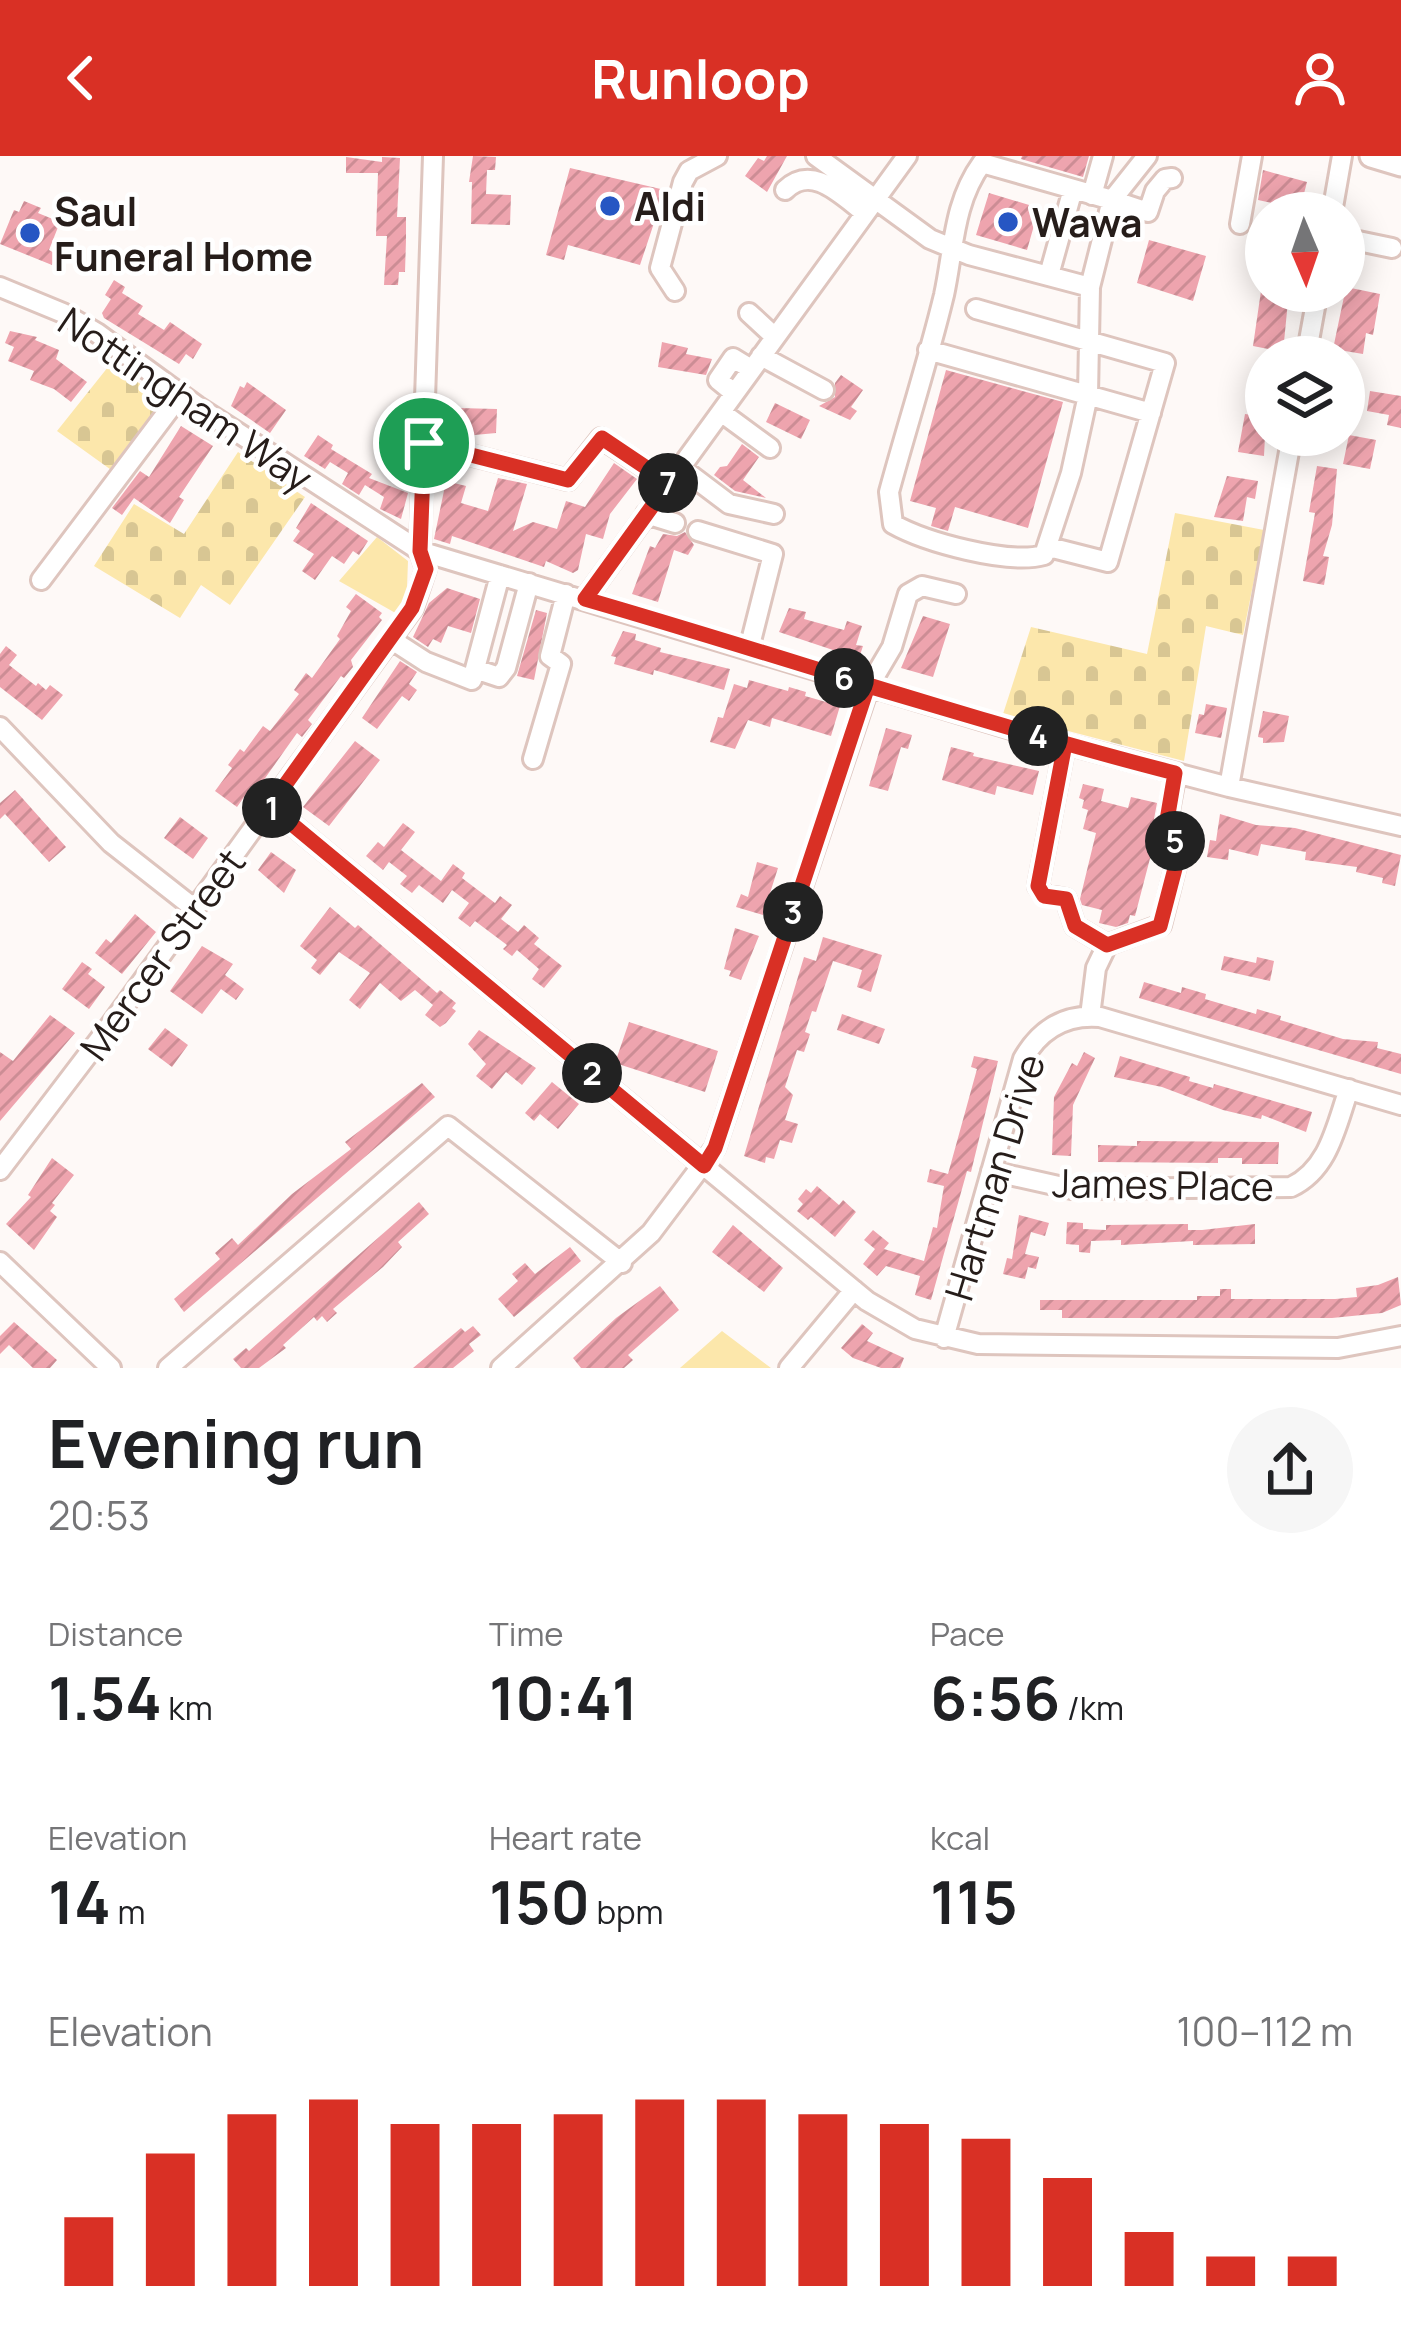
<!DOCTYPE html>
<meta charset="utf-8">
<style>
body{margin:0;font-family:Manrope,sans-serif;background:#f6f6f6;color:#202124;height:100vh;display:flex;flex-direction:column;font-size:45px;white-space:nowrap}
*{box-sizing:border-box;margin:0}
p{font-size:39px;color:#757577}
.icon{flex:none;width:66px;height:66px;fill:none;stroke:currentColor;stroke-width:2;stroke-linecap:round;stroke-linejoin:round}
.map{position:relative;height:1212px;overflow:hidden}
.sheet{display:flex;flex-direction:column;background:#fff;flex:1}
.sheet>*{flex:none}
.needle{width:78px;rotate:178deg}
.buttons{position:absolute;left:1245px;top:36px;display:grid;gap:24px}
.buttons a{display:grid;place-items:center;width:120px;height:120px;border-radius:50%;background:#fff;box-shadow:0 6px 30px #0003;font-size:60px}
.pin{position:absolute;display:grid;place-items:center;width:102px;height:102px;color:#fff;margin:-51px;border:6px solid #fff;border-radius:50%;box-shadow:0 3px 12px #0007}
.km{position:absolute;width:60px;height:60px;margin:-30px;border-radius:50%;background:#222;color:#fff;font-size:33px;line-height:60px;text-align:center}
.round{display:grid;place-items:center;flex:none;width:126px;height:126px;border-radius:63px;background:#f6f6f6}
.overview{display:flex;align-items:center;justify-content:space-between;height:204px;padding:0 48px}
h1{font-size:66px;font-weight:700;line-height:90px}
.metrics{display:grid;grid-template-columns:repeat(3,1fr);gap:18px;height:204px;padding:12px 48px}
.metrics div{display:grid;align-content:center}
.metrics b{font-size:60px;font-weight:700}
.metrics small{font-size:33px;font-weight:400}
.metrics p{font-size:33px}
.chart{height:336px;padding:24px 48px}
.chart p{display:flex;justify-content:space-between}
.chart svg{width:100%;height:216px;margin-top:12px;stroke:#d93025;stroke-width:6}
header{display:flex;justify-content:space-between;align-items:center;height:156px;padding:0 48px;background:#d93025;color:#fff;font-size:54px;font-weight:700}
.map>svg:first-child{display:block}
.green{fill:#fce7ab}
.cemetery{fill:url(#cemetery-stones)}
.building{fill:url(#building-hatch)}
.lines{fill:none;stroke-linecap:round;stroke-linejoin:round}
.minor-casing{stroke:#dec5be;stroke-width:24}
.major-casing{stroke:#dec5be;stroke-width:27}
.minor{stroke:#fff;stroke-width:18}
.major{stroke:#fff;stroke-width:21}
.route-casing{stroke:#fff;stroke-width:24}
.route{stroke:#d93025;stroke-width:15}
.poi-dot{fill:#2656c3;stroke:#fff;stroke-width:4.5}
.labels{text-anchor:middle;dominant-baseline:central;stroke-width:9;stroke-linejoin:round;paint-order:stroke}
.poi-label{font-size:39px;font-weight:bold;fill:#261d1a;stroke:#fff;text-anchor:start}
.street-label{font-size:39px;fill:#261d1a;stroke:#fff}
</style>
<header><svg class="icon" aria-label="back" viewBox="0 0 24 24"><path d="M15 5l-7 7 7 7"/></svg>Runloop<svg class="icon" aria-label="person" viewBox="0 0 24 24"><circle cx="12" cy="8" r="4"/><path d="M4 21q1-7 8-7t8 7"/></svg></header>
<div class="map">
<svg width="1401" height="1212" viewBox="0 0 1401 1212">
<defs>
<pattern id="cemetery-stones" width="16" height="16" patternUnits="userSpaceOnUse" patternTransform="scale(3)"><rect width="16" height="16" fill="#fce7ab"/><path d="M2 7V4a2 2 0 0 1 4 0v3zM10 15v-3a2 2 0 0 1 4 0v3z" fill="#d8c693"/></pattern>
<pattern id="building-hatch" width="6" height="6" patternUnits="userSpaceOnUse" patternTransform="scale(3)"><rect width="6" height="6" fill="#eea4ae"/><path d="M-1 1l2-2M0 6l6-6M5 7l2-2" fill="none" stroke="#cc8d95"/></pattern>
</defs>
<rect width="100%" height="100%" fill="#fef9f7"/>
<path class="green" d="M 377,381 L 408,405 L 407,432 L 399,459 L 339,425 Z
M 722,1175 L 771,1212 L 680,1212 Z"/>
<path class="cemetery" d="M 112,206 L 166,248 L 114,316 L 57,275 Z
M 238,296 L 305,341 L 230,449 L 201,429 L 180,462 L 94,410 L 134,348 L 184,378 Z
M 1175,357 L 1264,374 L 1243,479 L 1206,470 L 1184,605 L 1003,558 L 1031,471 L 1147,498 Z"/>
<path class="building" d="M 473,0 L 496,1 L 495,14 L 487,14 L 486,38 L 511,39 L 510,69 L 471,68 L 472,26 L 469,26 Z
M 767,0 L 787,0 L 767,36 L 745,20 L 758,2 L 764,5 Z
M 1022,0 L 1089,0 L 1083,21 L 1021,3 Z
M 346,1 L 382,6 L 382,1 L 400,2 L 397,61 L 406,61 L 406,84 L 405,116 L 399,116 L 398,129 L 384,129 L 387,80 L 376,80 L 378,17 L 346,17 Z
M 570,12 L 665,34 L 640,109 L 568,89 L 564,104 L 546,99 Z
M 1263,14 L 1307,26 L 1300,53 L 1258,44 Z
M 989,37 L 1039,52 L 1027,94 L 976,79 Z
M 24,45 L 41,52 L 38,57 L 60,66 L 49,94 L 56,98 L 52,109 L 0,88 L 14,54 L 19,56 Z
M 1149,84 L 1206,100 L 1193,145 L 1137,127 Z
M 114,124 L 125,131 L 122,137 L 143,150 L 138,158 L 164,174 L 170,166 L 202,188 L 193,203 L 186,198 L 179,208 L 104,162 L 102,157 L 111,143 L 105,139 Z
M 1346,131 L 1380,138 L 1373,179 L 1366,177 L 1363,198 L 1333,193 Z
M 1261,135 L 1289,135 L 1283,196 L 1253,190 Z
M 10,175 L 37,181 L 35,184 L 59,194 L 56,203 L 87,226 L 71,246 L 54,233 L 30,224 L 34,215 L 8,205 L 14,191 L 5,187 Z
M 662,186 L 688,192 L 686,198 L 712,203 L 706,219 L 658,211 Z
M 946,214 L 1063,246 L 1028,372 L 955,351 L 948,375 L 931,370 L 936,352 L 910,345 Z
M 841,219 L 863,234 L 851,251 L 857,255 L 850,264 L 819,250 L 835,241 L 835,227 Z
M 247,226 L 286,254 L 270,277 L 231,250 L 240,230 L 244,232 Z
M 1370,235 L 1401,240 L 1401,272 L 1387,269 L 1389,259 L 1367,255 Z
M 775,247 L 810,264 L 801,283 L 766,266 Z
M 458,252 L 497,253 L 496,277 L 464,280 L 464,276 L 458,276 Z
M 1245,258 L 1266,261 L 1264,300 L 1238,296 Z
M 181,270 L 213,290 L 179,341 L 184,344 L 170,367 L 134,342 L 122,359 L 112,352 L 140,315 L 149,321 Z
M 318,279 L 333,289 L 331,293 L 372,318 L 369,322 L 408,337 L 401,363 L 380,353 L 384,341 L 365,329 L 359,339 L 342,328 L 348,317 L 330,306 L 325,313 L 304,300 Z
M 1349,279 L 1376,284 L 1370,313 L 1343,308 Z
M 742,288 L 759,301 L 743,324 L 766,342 L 735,335 L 714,319 L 720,311 L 727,310 Z
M 614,307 L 637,323 L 610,358 L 603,383 L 586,378 L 578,414 L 573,417 L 546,405 L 544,411 L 452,380 L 450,388 L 434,383 L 446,325 L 466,330 L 461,347 L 488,355 L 498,322 L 527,328 L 513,375 L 533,366 L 557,373 L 566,345 L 585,351 Z
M 1317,310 L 1337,313 L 1332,369 L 1323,400 L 1329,401 L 1324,429 L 1303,425 L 1315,357 L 1309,356 Z
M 1227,320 L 1258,325 L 1255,343 L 1247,341 L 1243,365 L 1214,361 Z
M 311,347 L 368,385 L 359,399 L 353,395 L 344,408 L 332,400 L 315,424 L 302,415 L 314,398 L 293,385 L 300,375 L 296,372 Z
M 685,376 L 694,389 L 688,399 L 674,394 L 658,446 L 632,438 L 650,390 L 655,392 L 663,378 L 677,380 Z
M 447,432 L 480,443 L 471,477 L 448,470 L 441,487 L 433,483 L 428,491 L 413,481 L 429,447 Z
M 356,438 L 382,457 L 379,461 L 382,464 L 351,504 L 353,511 L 344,522 L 341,520 L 308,564 L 312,568 L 302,581 L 297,577 L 256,635 L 251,631 L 237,651 L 215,635 L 232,612 L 228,609 L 240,593 L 244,596 L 263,570 L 270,575 L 299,538 L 294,534 L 306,517 L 312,522 L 340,483 L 337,480 L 351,455 L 346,451 Z
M 789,452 L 806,456 L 804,463 L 844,474 L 847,465 L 862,470 L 856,489 L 863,490 L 859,502 L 855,500 L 854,504 L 841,501 L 842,497 L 779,476 Z
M 536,454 L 547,457 L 534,524 L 517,520 Z
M 923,460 L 950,468 L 933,521 L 901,512 Z
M 623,475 L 636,478 L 635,484 L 661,492 L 660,496 L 730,513 L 724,534 L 654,514 L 653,519 L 614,508 L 616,501 L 611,500 Z
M 6,490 L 17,499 L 9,509 L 36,530 L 38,527 L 46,534 L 50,529 L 63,539 L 42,564 L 0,531 L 0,498 Z
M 400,505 L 417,516 L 409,528 L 417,534 L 409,545 L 402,540 L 377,573 L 362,562 Z
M 749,524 L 788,535 L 789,531 L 806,536 L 805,540 L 840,550 L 831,580 L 772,562 L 770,571 L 748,564 L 735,593 L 710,586 L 718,561 L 723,562 L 734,528 L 747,532 Z
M 1206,548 L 1227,552 L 1221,582 L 1195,577 L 1199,558 L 1204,559 Z
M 1263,555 L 1289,560 L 1284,586 L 1263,587 L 1263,582 L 1258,581 Z
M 886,572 L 912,579 L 908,593 L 901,591 L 888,635 L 869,630 Z
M 355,585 L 380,604 L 329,670 L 303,651 Z
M 951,591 L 974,597 L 973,600 L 1039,615 L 1033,639 L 997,630 L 995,639 L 942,624 Z
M 1083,628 L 1104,633 L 1101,645 L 1128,652 L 1131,641 L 1157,647 L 1149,690 L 1153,691 L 1135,760 L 1130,759 L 1128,767 L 1116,771 L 1099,767 L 1102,754 L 1082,749 L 1080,743 L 1096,677 L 1083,673 L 1088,654 L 1082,652 L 1084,644 L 1079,642 Z
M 15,634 L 66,691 L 49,706 L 5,658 L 0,663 L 0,647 Z
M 1220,658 L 1256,669 L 1295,672 L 1401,699 L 1395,730 L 1382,727 L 1383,722 L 1356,716 L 1357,711 L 1305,704 L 1306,696 L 1261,688 L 1258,700 L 1229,693 L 1228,704 L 1207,701 L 1210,684 L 1216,685 Z
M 180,661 L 208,682 L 193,703 L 164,682 Z
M 403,667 L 415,676 L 401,694 L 441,725 L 453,708 L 465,717 L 462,722 L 495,747 L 500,740 L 512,749 L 501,763 L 518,776 L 524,769 L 539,782 L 534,788 L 562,810 L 544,832 L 532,823 L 539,813 L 517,794 L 512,800 L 503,793 L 507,789 L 475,765 L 470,771 L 458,762 L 469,747 L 452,734 L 443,747 L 419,729 L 412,737 L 400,728 L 407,720 L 389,706 L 383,714 L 366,700 L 378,686 L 384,691 Z
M 271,696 L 296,714 L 284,737 L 258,714 Z
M 757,706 L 778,712 L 763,759 L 736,751 L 741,738 L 748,741 Z
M 330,751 L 355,772 L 358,769 L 437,837 L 440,834 L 456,847 L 452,852 L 456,855 L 446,867 L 440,871 L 425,859 L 433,849 L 415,834 L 401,845 L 380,827 L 360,853 L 349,844 L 370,817 L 339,796 L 320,819 L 311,812 L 317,804 L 300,790 Z
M 135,758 L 156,776 L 122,818 L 95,797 L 106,783 L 111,787 Z
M 735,772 L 759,780 L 741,824 L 729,820 L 731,815 L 724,813 Z
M 823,781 L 882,799 L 871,836 L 857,831 L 862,814 L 833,805 L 816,856 L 812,855 L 805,876 L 810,878 L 804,896 L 797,894 L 785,931 L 793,939 L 785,964 L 798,968 L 792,987 L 780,984 L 774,1003 L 766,1001 L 765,1007 L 744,1000 L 804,801 L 816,805 Z
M 202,790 L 233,808 L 225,819 L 244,833 L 236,844 L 221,833 L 202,858 L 170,835 Z
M 1224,800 L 1256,807 L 1257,801 L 1274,805 L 1270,825 L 1221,814 Z
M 82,806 L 92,813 L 88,818 L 105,831 L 89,853 L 62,833 Z
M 1144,826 L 1181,837 L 1182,831 L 1206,838 L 1205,843 L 1256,858 L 1257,853 L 1281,860 L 1280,864 L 1343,883 L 1378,886 L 1377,892 L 1401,898 L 1401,918 L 1139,842 Z
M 842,858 L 885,873 L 879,888 L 837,874 Z
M 50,859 L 75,877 L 0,965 L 0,896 L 13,905 Z
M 629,866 L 718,895 L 705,936 L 615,907 Z
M 165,872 L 188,889 L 172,911 L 148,893 Z
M 479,874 L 536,912 L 522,929 L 506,916 L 492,933 L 476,920 L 486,908 L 468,888 Z
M 1084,896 L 1095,902 L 1073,949 L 1071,1000 L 1052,999 L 1054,941 L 1072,907 L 1077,910 Z
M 974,900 L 998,905 L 971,1016 L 967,1015 L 931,1144 L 915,1139 L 920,1120 L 886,1110 L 877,1120 L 863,1108 L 875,1093 L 864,1084 L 873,1074 L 889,1087 L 884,1093 L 924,1105 L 933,1071 L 937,1072 L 944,1030 L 927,1026 L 930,1013 L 948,1018 L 977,913 L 971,911 Z
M 1120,900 L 1190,921 L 1189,925 L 1213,932 L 1214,928 L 1312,956 L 1306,976 L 1262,959 L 1261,963 L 1223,954 L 1162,931 L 1114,921 Z
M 552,926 L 579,948 L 558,973 L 540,958 L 534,965 L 525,957 Z
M 422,927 L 435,941 L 184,1156 L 174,1143 L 220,1103 L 215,1097 L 232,1082 L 238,1089 L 292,1038 L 351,993 L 345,986 Z
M 1137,985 L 1279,986 L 1278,1008 L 1242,1008 L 1242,1002 L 1218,1002 L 1218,1007 L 1098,1006 L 1098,989 L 1137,990 Z
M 52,1002 L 74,1019 L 52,1047 L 55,1049 L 50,1055 L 57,1061 L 34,1094 L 6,1068 L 31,1041 L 28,1039 Z
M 817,1030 L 839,1049 L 843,1044 L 856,1056 L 835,1081 L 811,1061 L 808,1064 L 797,1055 L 803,1048 L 798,1043 L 806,1033 L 811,1037 Z
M 419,1046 L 429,1058 L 398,1086 L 402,1091 L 383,1111 L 333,1153 L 337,1157 L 327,1166 L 322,1160 L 317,1165 L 314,1161 L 283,1189 L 286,1192 L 259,1212 L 241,1212 L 233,1203 L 246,1192 L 249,1195 Z
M 1019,1059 L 1049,1067 L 1045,1080 L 1031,1076 L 1025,1098 L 1039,1101 L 1036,1113 L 1028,1111 L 1025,1123 L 1003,1118 L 1007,1102 L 1012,1103 Z
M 1067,1066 L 1083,1067 L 1083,1073 L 1106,1074 L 1106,1069 L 1188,1068 L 1188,1074 L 1202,1074 L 1255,1068 L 1255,1088 L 1193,1089 L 1193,1085 L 1121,1089 L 1121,1084 L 1091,1085 L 1090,1097 L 1079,1096 L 1079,1089 L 1066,1088 Z
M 733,1069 L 783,1112 L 764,1136 L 712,1096 Z
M 570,1091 L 581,1105 L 514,1161 L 498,1143 L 518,1125 L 512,1118 L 525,1107 L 535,1118 Z
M 1398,1121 L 1401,1149 L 1382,1157 L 1332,1162 L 1062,1162 L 1062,1154 L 1040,1154 L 1040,1144 L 1197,1144 L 1197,1140 L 1220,1140 L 1220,1133 L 1231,1133 L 1231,1143 L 1335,1143 L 1357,1141 L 1356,1132 L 1378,1129 Z
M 660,1130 L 679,1154 L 628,1199 L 633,1204 L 624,1212 L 581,1212 L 573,1202 L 616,1162 Z
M 14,1166 L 57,1204 L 50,1212 L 33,1212 L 9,1189 L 0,1198 L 0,1180 Z
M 862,1168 L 873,1177 L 867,1185 L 904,1202 L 900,1212 L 881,1212 L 853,1202 L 841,1192 Z
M 473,1170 L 481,1179 L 469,1188 L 474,1195 L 453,1212 L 413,1212 L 461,1172 L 465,1176 Z"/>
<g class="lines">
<g class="minor-casing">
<path id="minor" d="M 816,0 L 930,83 L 969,99 L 1090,131 L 1112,44 L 1148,56 L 1155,35 L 1165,23 L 1172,22
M 785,34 C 812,8 840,38 865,57
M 1092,39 L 1103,0
M 1332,57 L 1342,0
M 1240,68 L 1252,0
M 1344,82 L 1392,92
M 1049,119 L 1073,33
M 0,131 L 63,157 L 97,177 L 197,250 L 420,395 L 1021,576 L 1229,631 L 1401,670
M 1090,131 L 1088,239 L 1071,317 L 1044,399 C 1008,409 925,386 893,368 L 889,336 C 907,270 928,205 944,139 C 954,93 953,47 982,7 L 1112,44 L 1147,0
M 675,135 L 660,112 L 683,26 L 689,15 L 717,0
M 976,153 L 1165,207 L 1108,406 L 1049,391
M 749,157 L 775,181
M 928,194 L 1151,257
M 761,200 L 824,234
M 1306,201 L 1318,135
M 734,237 L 718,224 L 733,202 L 751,213
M 721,256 L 770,292
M 423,287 L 568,324 L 601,282 L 669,327
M 680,311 L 729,348 L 774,358
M 646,358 L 675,367
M 698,375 L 773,398 L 749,493
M 41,424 L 181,238
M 585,443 L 907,0
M 392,484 L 426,506 L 472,524 L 500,419
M 475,513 L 499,521 L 506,512 L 529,427
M 0,571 L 111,687 L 195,753
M 1065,588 L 1038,730 L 1044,739 L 1066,743 L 1075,770 L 1107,789
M 533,603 L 561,508 L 550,500 L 566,438
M 1229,631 L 1292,279
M 270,650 L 867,1145 L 915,1173 L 978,1188 L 1338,1192 L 1401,1180
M 1090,860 L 1096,812 L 1107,789 L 1161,769 L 1177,705 L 1178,694 L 1166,670 L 1176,617
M 0,1014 L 109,871 L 413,452 L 426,413 L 420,395 L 433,0
M 991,1015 L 1072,1033 L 1291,1031 C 1329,1013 1336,970 1349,933
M 0,1106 L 111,1212
M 944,1182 L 1023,903 C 1040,873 1065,858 1100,861 L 1401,949
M 168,1212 L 448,970 L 622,1107
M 501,1212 L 651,1077 L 715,992 L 869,530 L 892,491 L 908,438 L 922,430 L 956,438
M 789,1212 L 854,1134"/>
</g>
<g class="major-casing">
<path id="major" d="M 1371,0 L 1401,9"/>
</g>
<use href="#minor" class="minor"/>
<use href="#major" class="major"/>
</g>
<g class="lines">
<g class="route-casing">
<path id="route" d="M 424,287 L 420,395 L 426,413 L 412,452 L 270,650 L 704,1010 L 715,992 L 868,530 L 1065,588 L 1038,730 L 1044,740 L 1066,743 L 1075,770 L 1107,789 L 1160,770 L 1177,705 L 1178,694 L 1166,670 L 1175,617 C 976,566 782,500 585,443 L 669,327 L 602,282 L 568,324 L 424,287"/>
</g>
<use href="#route" class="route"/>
</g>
<g class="poi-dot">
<circle cx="610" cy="50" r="12"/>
<circle cx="1008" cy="66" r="12"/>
<circle cx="30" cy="77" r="12"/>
</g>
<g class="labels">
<g class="poi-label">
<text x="634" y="50">Aldi</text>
<text x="54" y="55">Saul<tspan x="54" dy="45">Funeral Home</tspan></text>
<text x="1032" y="66">Wawa</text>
</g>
<g class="street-label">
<text transform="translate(186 243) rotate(34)">Nottingham Way</text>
<text transform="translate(162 798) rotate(-54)">Mercer Street</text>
<text transform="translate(994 1021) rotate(-73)">Hartman Drive</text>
<text transform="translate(1163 1028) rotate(1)">James Place</text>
</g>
</g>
</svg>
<div class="buttons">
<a><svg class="needle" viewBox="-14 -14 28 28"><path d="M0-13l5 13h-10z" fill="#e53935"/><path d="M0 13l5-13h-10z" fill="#757577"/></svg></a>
<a><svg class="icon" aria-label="layers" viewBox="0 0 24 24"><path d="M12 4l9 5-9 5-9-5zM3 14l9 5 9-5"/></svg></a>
</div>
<div class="pin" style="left:424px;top:287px;background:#1e9e55"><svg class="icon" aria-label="arrive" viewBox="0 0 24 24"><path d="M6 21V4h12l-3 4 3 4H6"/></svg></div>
<b class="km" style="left:272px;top:652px">1</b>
<b class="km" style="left:592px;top:917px">2</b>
<b class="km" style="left:793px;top:756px">3</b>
<b class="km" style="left:1038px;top:580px">4</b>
<b class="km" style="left:1175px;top:685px">5</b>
<b class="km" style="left:844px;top:522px">6</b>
<b class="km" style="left:668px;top:327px">7</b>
</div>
<section class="sheet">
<div class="overview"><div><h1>Evening run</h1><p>20:53</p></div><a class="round"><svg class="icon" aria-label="share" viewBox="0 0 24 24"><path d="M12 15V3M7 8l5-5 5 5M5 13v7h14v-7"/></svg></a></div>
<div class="metrics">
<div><p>Distance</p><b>1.54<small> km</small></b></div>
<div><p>Time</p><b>10:41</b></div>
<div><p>Pace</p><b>6:56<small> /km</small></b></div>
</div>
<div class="metrics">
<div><p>Elevation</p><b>14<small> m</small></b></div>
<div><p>Heart rate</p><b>150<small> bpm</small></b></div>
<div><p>kcal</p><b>115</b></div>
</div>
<div class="chart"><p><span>Elevation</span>100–112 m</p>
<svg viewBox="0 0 160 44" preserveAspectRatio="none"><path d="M5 44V30M15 44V17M25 44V9M35 44V6M45 44V11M55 44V11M65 44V9M75 44V6M85 44V6M95 44V9M105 44V11M115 44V14M125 44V22M135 44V33M145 44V38M155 44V38"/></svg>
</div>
</section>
